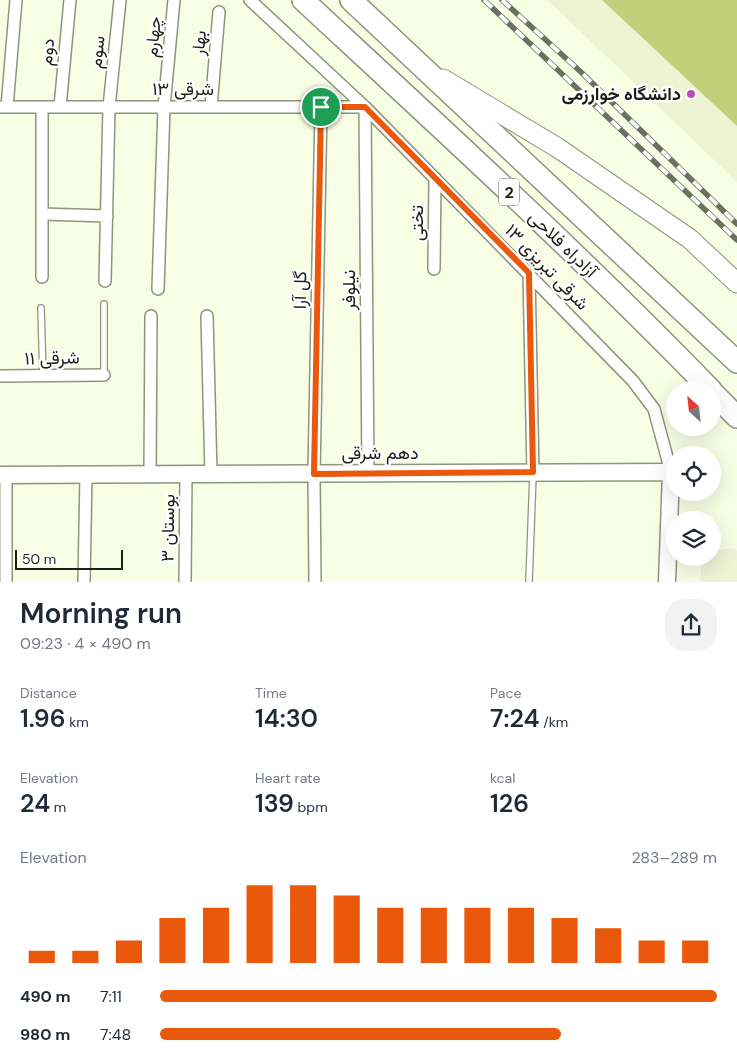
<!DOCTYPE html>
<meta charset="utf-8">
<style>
body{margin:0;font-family:"DM Sans",Vazirmatn,sans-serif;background:#f2f2f3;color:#1f2937;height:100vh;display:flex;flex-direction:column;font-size:19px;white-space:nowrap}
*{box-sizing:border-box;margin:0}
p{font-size:16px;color:#747a83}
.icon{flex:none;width:28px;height:28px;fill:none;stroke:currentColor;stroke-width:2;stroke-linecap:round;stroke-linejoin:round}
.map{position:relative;height:582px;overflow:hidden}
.side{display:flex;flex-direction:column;background:#fff;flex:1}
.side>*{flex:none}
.needle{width:32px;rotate:333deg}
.controls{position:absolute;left:666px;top:381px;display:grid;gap:10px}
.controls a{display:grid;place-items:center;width:55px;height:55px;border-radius:50%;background:#fff;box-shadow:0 5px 20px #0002;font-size:25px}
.scale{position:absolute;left:15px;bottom:12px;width:108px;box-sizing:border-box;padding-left:5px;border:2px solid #1d1f16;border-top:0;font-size:14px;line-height:18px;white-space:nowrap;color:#1d1f16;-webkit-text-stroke:4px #fff;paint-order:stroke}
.pin{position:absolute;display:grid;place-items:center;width:42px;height:42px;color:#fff;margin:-21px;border:2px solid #fff;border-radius:50%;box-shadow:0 1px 5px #0007}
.round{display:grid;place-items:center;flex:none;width:52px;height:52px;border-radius:20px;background:#f2f2f3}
.summary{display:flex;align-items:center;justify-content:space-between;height:85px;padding:0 20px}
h1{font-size:28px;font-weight:600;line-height:38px}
.stats{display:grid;grid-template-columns:repeat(3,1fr);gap:8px;height:85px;padding:5px 20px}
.stats div{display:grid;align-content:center}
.stats b{font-size:25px;font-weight:600}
.stats small{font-size:14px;font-weight:400}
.stats p{font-size:14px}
.chart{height:140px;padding:10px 20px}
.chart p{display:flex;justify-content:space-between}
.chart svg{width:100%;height:90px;margin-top:5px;stroke:#ea580c;stroke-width:6}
ul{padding:0 20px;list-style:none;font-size:16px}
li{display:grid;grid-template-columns:80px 60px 1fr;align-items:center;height:38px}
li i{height:12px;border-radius:6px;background:#ea580c}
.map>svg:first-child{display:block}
.built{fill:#edf3d3}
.green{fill:#c2d07c}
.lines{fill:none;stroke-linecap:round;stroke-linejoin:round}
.lane-casing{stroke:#8f947d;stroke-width:8}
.street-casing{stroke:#8f947d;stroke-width:14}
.secondary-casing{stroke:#8f947d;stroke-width:19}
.primary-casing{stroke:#8f947d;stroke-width:21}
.highway-casing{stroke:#8f947d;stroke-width:24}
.lane{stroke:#fff;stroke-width:5.5}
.street{stroke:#fff;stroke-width:11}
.secondary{stroke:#fff;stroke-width:16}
.primary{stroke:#fff;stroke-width:19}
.highway{stroke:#fff;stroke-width:21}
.rail-casing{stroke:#6c7061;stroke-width:5.5}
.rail{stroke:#fff;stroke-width:4;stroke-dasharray:11;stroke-linecap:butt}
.route-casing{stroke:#fff;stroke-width:10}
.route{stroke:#ea580c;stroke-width:6}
.poi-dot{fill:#b450b6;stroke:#fff;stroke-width:2}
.labels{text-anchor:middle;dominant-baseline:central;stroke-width:4.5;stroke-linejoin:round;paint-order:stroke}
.shield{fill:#fff;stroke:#61625c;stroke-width:1}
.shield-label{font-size:16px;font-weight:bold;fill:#1d1f16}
.street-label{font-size:18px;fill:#1d1f16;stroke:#fff}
.poi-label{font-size:18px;font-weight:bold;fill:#1d1f16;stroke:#fff;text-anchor:end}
</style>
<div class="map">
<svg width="737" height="582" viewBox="0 0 737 582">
<rect width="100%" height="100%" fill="#f8fee4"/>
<path class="built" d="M 547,0 L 737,0 L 737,182 L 554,6 Z
M 734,548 L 737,551 L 737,582 L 701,582 L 701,567 L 708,558 L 712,558 L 713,551 Z"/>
<path class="green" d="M 602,0 L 737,0 L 737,126 Z"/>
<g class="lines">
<g class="lane-casing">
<path id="lane" d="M 41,308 L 43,376
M 104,375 L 104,304
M 529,582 L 533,474"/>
</g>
<g class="street-casing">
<path id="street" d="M 250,0 L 365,107 L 633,381 L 654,409 L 671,472
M 0,107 L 365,107
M 7,107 L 16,0
M 60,107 L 70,0
M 211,107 L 219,12
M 365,107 L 368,473
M 42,214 L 107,216
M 434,269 L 435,178
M 529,273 L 533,473
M 42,277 L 42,107
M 105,281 L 109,107 L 120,0
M 158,289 L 164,107 L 174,0
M 207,316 L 211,474
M 0,376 L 104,375
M 150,474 L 151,316
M 6,582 L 6,475
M 84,582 L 86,475
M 185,582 L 186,474
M 315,582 L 314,474 L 321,107"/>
</g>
<g class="secondary-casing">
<path id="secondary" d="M 0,475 L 671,472 L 667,582"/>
</g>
<g class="primary-casing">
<path id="primary" d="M 443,79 L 558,148 L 690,239 L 737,283"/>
</g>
<g class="highway-casing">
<path id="highway" d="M 303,0 C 441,128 580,255 711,390
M 351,0 L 737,362
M 712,392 L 737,417"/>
</g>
<use href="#lane" class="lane"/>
<use href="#street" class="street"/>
<use href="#secondary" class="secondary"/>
<use href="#primary" class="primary"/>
<use href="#highway" class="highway"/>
<g class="rail-casing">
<path id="rail" d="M 484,0 L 737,240
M 502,0 L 582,73 L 737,224"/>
</g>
<use href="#rail" class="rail"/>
</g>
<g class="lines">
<g class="route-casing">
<path id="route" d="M 321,107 L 365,107 L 529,273 L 533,472 L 314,474 Z"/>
</g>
<use href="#route" class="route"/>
</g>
<circle class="poi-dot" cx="691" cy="94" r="5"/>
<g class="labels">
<rect class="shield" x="499" y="178.5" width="20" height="27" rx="4"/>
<g class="shield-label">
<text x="509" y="192">2</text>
</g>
<g class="street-label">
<text transform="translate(153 37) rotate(-85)">چهارم</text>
<text transform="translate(199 43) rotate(-85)">بهار</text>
<text transform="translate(47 52) rotate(-85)">دوم</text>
<text transform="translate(97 52) rotate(-84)">سوم</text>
<text x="183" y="89">۱۳ شرقی</text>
<text transform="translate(417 223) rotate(-90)">تختی</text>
<text transform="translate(563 244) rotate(44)">آزادراه فلاحی</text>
<text transform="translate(547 267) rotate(46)">۱۳ شرقی تبریزی</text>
<text transform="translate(300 290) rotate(-89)">گل آرا</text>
<text transform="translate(349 290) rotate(-90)">نیلوفر</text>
<text transform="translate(52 358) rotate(-1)">۱۱ شرقی</text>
<text x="380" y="453">دهم شرقی</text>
<text transform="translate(168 528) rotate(-89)">بوستان ۳</text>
</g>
<g class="poi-label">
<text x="681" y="94">دانشگاه خوارزمی</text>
</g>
</g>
</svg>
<div class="controls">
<a><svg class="needle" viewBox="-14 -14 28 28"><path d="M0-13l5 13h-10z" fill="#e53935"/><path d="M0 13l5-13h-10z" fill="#747a83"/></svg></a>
<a><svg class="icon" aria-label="locate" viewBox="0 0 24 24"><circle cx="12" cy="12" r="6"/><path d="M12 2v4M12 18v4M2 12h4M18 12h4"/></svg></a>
<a><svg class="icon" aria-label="layers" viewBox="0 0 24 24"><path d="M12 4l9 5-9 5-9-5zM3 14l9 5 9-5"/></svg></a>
</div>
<div class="scale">50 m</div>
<div class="pin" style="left:321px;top:107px;background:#1e9e55"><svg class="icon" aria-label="arrive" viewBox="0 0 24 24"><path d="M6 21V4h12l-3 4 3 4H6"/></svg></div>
</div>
<section class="side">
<div class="summary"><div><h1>Morning run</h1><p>09:23 · 4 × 490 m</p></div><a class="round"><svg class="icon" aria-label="share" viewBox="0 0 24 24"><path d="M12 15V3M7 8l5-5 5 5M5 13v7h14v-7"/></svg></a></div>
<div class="stats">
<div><p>Distance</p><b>1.96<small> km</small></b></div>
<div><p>Time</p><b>14:30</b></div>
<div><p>Pace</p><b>7:24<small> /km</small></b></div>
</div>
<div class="stats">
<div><p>Elevation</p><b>24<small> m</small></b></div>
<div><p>Heart rate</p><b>139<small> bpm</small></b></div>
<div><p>kcal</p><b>126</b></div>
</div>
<div class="chart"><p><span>Elevation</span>283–289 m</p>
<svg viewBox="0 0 160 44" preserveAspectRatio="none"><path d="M5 44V38M15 44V38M25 44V33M35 44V22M45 44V17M55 44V6M65 44V6M75 44V11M85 44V17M95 44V17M105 44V17M115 44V17M125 44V22M135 44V27M145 44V33M155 44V33"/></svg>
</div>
<ul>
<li><b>490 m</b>7:11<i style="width:100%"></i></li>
<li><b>980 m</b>7:48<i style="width:72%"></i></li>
</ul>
</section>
